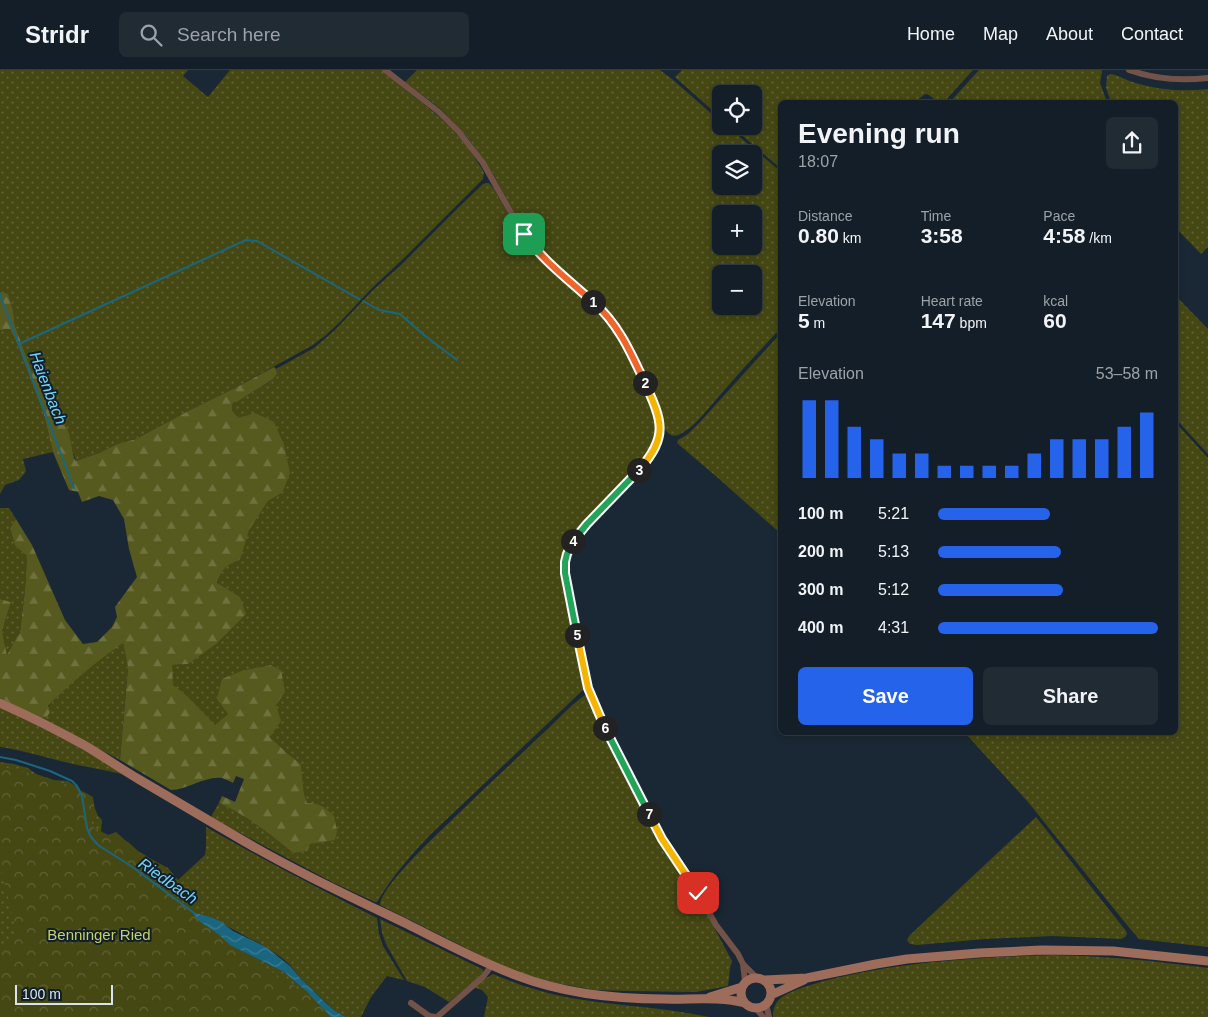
<!DOCTYPE html>
<meta charset="utf-8">
<style>
body{margin:0;font-family:Arial,sans-serif;background:#212b34;color:#f1f3f6;height:100vh;display:flex;flex-direction:column;font-size:19px;white-space:nowrap}
*{box-sizing:border-box;margin:0}
p{font-size:16px;color:#9da2a8}
.icon{flex:none;width:28px;height:28px;fill:none;stroke:currentColor;stroke-width:2;stroke-linecap:round;stroke-linejoin:round}
.map{position:relative;flex:1;overflow:hidden}
.sheet{position:absolute;left:778px;top:30px;width:400px;height:635px;display:flex;flex-direction:column;background:#141e28;border-radius:8px;box-shadow:0 2px 8px #0003,0 0 0 1px #333c45}
.sheet>*{flex:none}
.fabs{position:absolute;left:712px;top:15px;display:grid;gap:10px}
.fabs a{display:grid;place-items:center;width:50px;height:50px;border-radius:8px;background:#141e28;box-shadow:0 2px 8px #0003,0 0 0 1px #333c45;font-size:25px}
.scale{position:absolute;left:15px;bottom:12px;width:98px;box-sizing:border-box;padding-left:5px;border:2px solid #d9e3eb;border-top:0;font-size:14px;line-height:18px;white-space:nowrap;color:#d9e3eb;-webkit-text-stroke:4px #111f2b;paint-order:stroke}
.pin{position:absolute;display:grid;place-items:center;width:42px;height:42px;color:#fff;margin:-21px;border-radius:10px;box-shadow:0 2px 8px #0006}
.km{position:absolute;width:25px;height:25px;margin:-12px;border-radius:50%;background:#222;color:#fff;font-size:14px;line-height:25px;text-align:center}
.round{display:grid;place-items:center;flex:none;width:52px;height:52px;border-radius:8px;background:#212b34}
.overview{display:flex;align-items:center;justify-content:space-between;height:85px;padding:0 20px}
h1{font-size:28px;font-weight:700;line-height:38px}
.stats{display:grid;grid-template-columns:repeat(3,1fr);gap:8px;height:85px;padding:5px 20px}
.stats div{display:grid;align-content:center}
.stats b{font-size:21px;font-weight:700}
.stats small{font-size:14px;font-weight:400}
.stats p{font-size:14px}
.chart{height:140px;padding:10px 20px}
.chart p{display:flex;justify-content:space-between}
.chart svg{width:100%;height:90px;margin-top:5px;stroke:#2563eb;stroke-width:6}
.button{display:flex;gap:10px;margin-top:auto;padding:10px 20px}
.button a{flex:1;height:58px;border-radius:8px;background:#2563eb;color:#fff;font-size:20px;font-weight:700;line-height:58px;text-align:center}
.button a+a{background:#212b34;color:#f1f3f6}
ul{padding:0 20px;list-style:none;font-size:16px}
li{display:grid;grid-template-columns:80px 60px 1fr;align-items:center;height:38px}
li i{height:12px;border-radius:6px;background:#2563eb}
header{display:flex;align-items:center;gap:30px;box-sizing:border-box;height:70px;padding:0 25px;background:#141e28;border-bottom:1px solid #333c45}
header strong{font-size:24px}
nav{display:flex;gap:28px;margin-inline-start:auto;font-size:18px}
.search{width:350px;height:45px;background:#212b34;display:flex;align-items:center;gap:12px;box-sizing:border-box;padding:0 18px;border-radius:8px;color:#9da2a8;font-size:19px}
.map>svg:first-child{display:block}
.grass{fill:url(#grass-dots);fill-rule:evenodd}
.forest{fill:url(#forest-firs)}
.park{fill:url(#park-crowns)}
.water{fill:url(#water-waves)}
.lines{fill:none;stroke-linecap:round;stroke-linejoin:round}
.stream{stroke:#1a6680;stroke-width:2}
.street{stroke:#735348;stroke-width:6}
.secondary{stroke:#9e6c5a;stroke-width:9}
.split-1-casing{stroke:#fff;stroke-width:10}
.split-2-casing{stroke:#fff;stroke-width:10}
.split-3-casing{stroke:#fff;stroke-width:10}
.split-4-casing{stroke:#fff;stroke-width:10}
.split-5-casing{stroke:#fff;stroke-width:10}
.split-6-casing{stroke:#fff;stroke-width:10}
.split-7-casing{stroke:#fff;stroke-width:10}
.split-8-casing{stroke:#fff;stroke-width:10}
.split-1{stroke:#f0652b;stroke-width:6}
.split-2{stroke:#f0652b;stroke-width:6}
.split-3{stroke:#f5b400;stroke-width:6}
.split-4{stroke:#22a559;stroke-width:6}
.split-5{stroke:#22a559;stroke-width:6}
.split-6{stroke:#f5b400;stroke-width:6}
.split-7{stroke:#22a559;stroke-width:6}
.split-8{stroke:#f5b400;stroke-width:6}
.labels{text-anchor:middle;dominant-baseline:central;stroke-width:4;stroke-linejoin:round;paint-order:stroke}
.park-label{font-size:15px;fill:#c8cf63;stroke:#111f2b}
.water-label{font-size:16px;font-style:italic;fill:#72d3f9;stroke:#111f2b}
</style>
<header>
<strong>Stridr</strong>
<div class="search"><svg class="icon" aria-label="search" viewBox="0 0 24 24"><circle cx="10" cy="10" r="6"/><path d="M15 15l6 6"/></svg>Search here</div>
<nav><a>Home</a><a>Map</a><a>About</a><a>Contact</a></nav>
</header>
<div class="map">
<svg width="1208" height="947" viewBox="0 0 1208 947">
<defs>
<pattern id="grass-dots" width="8" height="8" patternUnits="userSpaceOnUse" patternTransform="scale(1.25)"><rect width="8" height="8" fill="#454813"/><path d="M2 2h.1M6 6h.1" fill="none" stroke="#5f6236" stroke-width="1.8" stroke-linecap="round"/></pattern>
<pattern id="forest-firs" width="22" height="20" patternUnits="userSpaceOnUse" patternTransform="scale(1.25)"><rect width="22" height="20" fill="#575a1e"/><path d="M5 1l3.5 6h-7zM16 11l3.5 6h-7z" fill="#6f723f"/></pattern>
<pattern id="park-crowns" width="20" height="18" patternUnits="userSpaceOnUse" patternTransform="scale(1.25)"><rect width="20" height="18" fill="#454813"/><path d="M2 6a3 3 0 1 1 6 0M12 15a3 3 0 1 1 6 0" fill="none" stroke="#5f6236"/></pattern>
<pattern id="water-waves" width="16" height="10" patternUnits="userSpaceOnUse" patternTransform="scale(1.25)"><rect width="16" height="10" fill="#1a6680"/><path d="M0 5q4-4 8 0t8 0" fill="none" stroke="#3b7c92"/></pattern>
</defs>
<rect width="100%" height="100%" fill="#1a2835"/>
<path class="grass" d="M 0,0 L 188,0 L 183,6 L 208,27 L 230,0 L 381,0 L 436,44 L 453,60 L 469,79 L 482,99 L 484,103 L 483,109 L 404,188 L 372,218 L 340,252 L 326,265 L 313,275 L 235,318 L 192,339 L 136,369 L 117,374 L 99,383 L 76,391 L 59,341 L 40,318 L 37,305 L 32,302 L 15,256 L 13,240 L 8,225 L 0,222 Z
M 417,0 L 660,0 L 672,9 L 721,52 L 721,56 L 727,56 L 780,101 L 780,259 C 760,280 740,302 720,325 C 709,337 694,359 678,365 C 672,367 669,364 665,360 L 658,335 L 627,269 L 617,253 L 602,236 L 560,200 L 536,175 L 514,142 L 493,104 L 468,68 L 441,39 L 405,12 ZM 721,84 L 754,84 L 754,116 L 721,116 ZM 721,144 L 754,144 L 754,176 L 721,176 ZM 721,204 L 754,204 L 754,236 L 721,236 Z
M 682,0 L 973,0 L 944,32 C 933,33 934,25 925,24 L 915,32 L 780,32 L 780,98 L 731,56 L 754,56 L 754,24 L 721,24 L 721,48 L 675,7 Z
M 979,0 L 1101,0 L 1102,1 L 1100,13 L 1107,32 L 950,32 Z
M 1110,4 C 1119,5 1127,11 1136,13 C 1159,20 1184,22 1208,19 L 1208,177 L 1201,184 L 1175,157 L 1175,32 L 1111,32 L 1106,18 L 1107,6 Z
M 486,113 L 489,113 L 494,119 L 514,155 L 538,187 L 558,207 L 599,241 L 616,261 L 623,273 L 649,328 L 657,349 L 658,360 L 656,369 L 653,377 L 635,400 L 579,459 L 572,468 L 564,484 L 571,546 L 584,615 L 584,619 L 430,765 C 410,786 392,807 377,832 L 375,832 L 334,813 L 212,748 L 212,745 L 219,733 C 246,745 270,764 293,783 L 310,774 L 318,772 L 304,723 L 301,694 L 287,683 L 270,667 L 281,600 L 271,595 L 244,600 L 228,644 L 215,656 L 186,625 L 173,616 L 171,595 L 188,594 L 240,527 L 217,514 C 222,498 225,496 240,490 L 248,460 L 268,431 L 282,423 L 238,348 L 232,340 L 232,333 L 237,332 L 273,309 L 277,304 L 276,299 L 314,278 L 335,260 L 373,220 L 401,195 L 459,137 L 483,114 Z
M 1175,225 L 1208,259 L 1208,384 L 1175,348 Z
M 10,259 L 16,271 L 44,345 L 53,382 L 23,389 L 26,401 L 24,404 L 19,410 L 5,415 L 0,424 L 0,260 Z
M 780,264 L 780,463 L 718,408 L 677,373 L 678,370 L 688,364 L 699,353 Z
M 1175,352 L 1208,388 L 1208,877 L 1139,869 L 1127,855 L 1028,732 L 965,663 L 1175,662 Z
M 0,438 L 9,438 L 16,449 L 10,458 L 15,476 L 27,486 L 25,520 L 20,562 L 7,586 L 2,561 L 11,532 L 0,529 Z
M 123,573 L 128,596 L 120,690 L 40,648 C 61,617 93,594 123,573 Z
M 585,625 L 587,627 L 605,665 L 653,760 L 708,846 L 732,891 L 730,898 L 728,916 L 696,922 L 629,921 L 595,920 L 551,912 L 509,899 L 480,885 L 380,835 C 382,814 442,760 459,743 C 486,717 513,692 540,666 C 554,654 570,635 585,625 Z
M 0,637 L 70,672 L 126,705 C 106,700 85,697 65,692 C 43,687 22,680 0,677 Z
M 0,692 L 14,694 L 28,698 L 36,704 L 54,710 L 68,711 L 77,717 L 92,731 L 98,746 L 102,750 L 101,763 L 110,771 L 128,772 L 138,781 L 153,790 L 168,798 L 178,810 L 205,785 L 206,777 L 206,757 C 262,789 319,819 377,848 L 379,864 L 383,876 L 404,910 L 387,906 L 371,927 L 361,947 L 346,947 L 335,941 L 301,909 L 290,895 L 282,888 L 266,877 L 210,847 L 230,875 L 284,902 L 306,921 L 326,942 L 0,947 Z
M 1036,747 L 1126,861 L 1127,864 L 1125,867 L 1121,869 L 1053,866 L 985,869 L 917,875 L 910,874 L 907,870 L 910,865 Z
M 380,849 L 482,899 L 483,900 L 482,905 L 449,932 L 425,917 L 407,911 L 386,874 L 382,863 Z
M 1053,885 C 1106,886 1155,891 1208,898 L 1208,947 L 773,947 C 773,939 775,932 782,927 C 795,918 824,911 840,907 C 910,891 982,887 1053,885 Z
M 493,904 C 518,915 544,923 571,928 C 617,936 663,937 709,947 L 484,947 L 488,927 L 482,920 L 473,917 L 491,905 Z"/>
<path class="forest" d="M 0,222 L 8,224 L 13,240 L 15,256 L 32,302 L 37,305 L 40,318 L 59,341 L 69,364 L 74,388 L 76,391 L 99,383 L 117,374 L 136,369 L 192,339 L 235,318 L 274,297 L 276,299 L 277,304 L 273,309 L 237,332 L 232,333 L 232,340 L 238,348 L 255,343 L 274,352 L 284,375 L 290,403 L 282,423 L 268,431 L 249,460 L 240,490 C 226,495 222,499 217,513 L 240,527 L 246,544 L 216,574 L 188,594 L 172,595 L 173,615 L 186,625 L 215,655 L 228,644 L 217,629 L 222,609 L 244,600 L 271,595 L 281,600 L 285,622 L 276,635 L 281,651 L 270,667 L 287,683 L 301,694 L 304,723 L 307,733 C 321,733 324,737 334,746 L 337,761 L 335,770 L 310,774 L 307,781 L 293,783 C 270,764 246,745 219,733 L 222,726 L 235,732 L 244,709 L 236,706 L 233,713 C 230,711 225,709 222,708 C 204,706 188,720 171,720 L 120,690 L 128,597 L 123,573 C 96,592 71,612 48,636 L 50,642 L 47,647 L 40,648 L 0,628 L 0,529 L 11,532 L 2,561 L 7,585 L 20,562 L 25,520 L 27,486 L 15,476 L 10,458 L 16,449 L 32,475 L 65,550 L 83,574 L 97,572 L 112,557 L 117,547 L 115,537 L 137,507 L 129,479 L 124,449 L 113,430 L 99,426 L 82,432 L 78,422 L 69,420 L 53,382 L 44,345 L 16,271 L 10,259 L 0,260 Z"/>
<path class="park" d="M 0,696 C 30,704 67,711 93,727 L 95,741 L 91,756 L 108,765 L 116,762 L 143,786 L 161,810 L 179,830 L 187,836 L 203,853 L 212,858 L 257,893 L 313,927 L 336,947 L 0,947 L 0,880 L 17,863 L 0,795 Z"/>
<path class="water" d="M 192,842 L 210,847 L 220,851 L 233,861 L 266,877 L 290,896 L 301,909 L 326,933 L 335,941 L 346,947 L 331,947 L 306,921 L 284,902 L 230,875 L 218,864 L 199,851 Z"/>
<g class="lines">
<path class="stream" d="M 0,225 L 74,418
M 363,231 L 379,240 L 400,244 L 424,265 L 457,290
M 19,274 L 246,170 L 257,171 L 359,229
M 0,687 L 16,690 L 50,701 L 72,711 L 77,716 L 82,726 L 87,758 L 91,767 L 98,775 L 131,796 L 194,843"/>
<path class="street" d="M 385,0 L 439,42 L 459,62 L 483,93 L 514,148 L 531,174 L 555,199 L 600,237 L 614,254 L 630,282 L 656,339 L 660,352 L 660,360 L 659,368 L 654,380 L 635,404 L 575,468 L 567,484 L 565,492 L 565,503 L 581,585 L 588,618 L 603,655 L 662,769 L 698,823 L 716,855 L 738,884 L 743,894 L 756,907
M 1129,0 C 1154,9 1181,11 1208,8
M 743,894 L 745,911
M 411,933 L 429,946 L 435,947
M 766,934 L 769,947
M 756,938 L 763,947
M 437,947 L 483,907 L 492,895"/>
<path class="secondary" d="M 0,633 C 29,646 57,660 84,675 C 103,686 121,699 140,710 C 174,730 208,750 242,770 C 295,801 351,827 407,854 C 443,872 480,892 518,906 C 563,923 615,929 663,929 C 690,930 718,926 745,933
M741 923a15 15 0 1 1 30 0a15 15 0 1 1-30 0Z
M 765,910 L 807,908 L 876,894 L 907,889 L 979,883 L 1042,880 L 1113,881 L 1208,891
M 771,925 L 804,910
M 710,927 L 742,917"/>
</g>
<g class="lines">
<g class="split-1-casing">
<path id="split-1" d="M 524,164 C 543,191 569,210 593,232"/>
</g>
<g class="split-2-casing">
<path id="split-2" d="M 593,232 C 618,253 631,283 645,313"/>
</g>
<g class="split-3-casing">
<path id="split-3" d="M 639,400 C 669,366 662,351 645,313"/>
</g>
<g class="split-4-casing">
<path id="split-4" d="M 573,471 L 587,454 L 639,400"/>
</g>
<g class="split-5-casing">
<path id="split-5" d="M 573,471 L 567,484 L 565,492 L 565,503 L 577,565"/>
</g>
<g class="split-6-casing">
<path id="split-6" d="M 577,565 L 588,618 L 605,658"/>
</g>
<g class="split-7-casing">
<path id="split-7" d="M 605,658 L 649,744"/>
</g>
<g class="split-8-casing">
<path id="split-8" d="M 649,744 L 662,769 L 698,823"/>
</g>
<use href="#split-1" class="split-1"/>
<use href="#split-2" class="split-2"/>
<use href="#split-3" class="split-3"/>
<use href="#split-4" class="split-4"/>
<use href="#split-5" class="split-5"/>
<use href="#split-6" class="split-6"/>
<use href="#split-7" class="split-7"/>
<use href="#split-8" class="split-8"/>
</g>
<g class="labels">
<g class="park-label">
<text x="99" y="864">Benninger Ried</text>
</g>
<g class="water-label">
<text transform="translate(48 318) rotate(69)">Haienbach</text>
<text transform="translate(168 811) rotate(35)">Riedbach</text>
</g>
</g>
</svg>
<div class="fabs">
<a><svg class="icon" aria-label="locate" viewBox="0 0 24 24"><circle cx="12" cy="12" r="6"/><path d="M12 2v4M12 18v4M2 12h4M18 12h4"/></svg></a>
<a><svg class="icon" aria-label="layers" viewBox="0 0 24 24"><path d="M12 4l9 5-9 5-9-5zM3 14l9 5 9-5"/></svg></a>
<a>+</a>
<a>−</a>
</div>
<div class="scale">100 m</div>
<div class="pin" style="left:524px;top:164px;background:#1e9e55"><svg class="icon" aria-label="arrive" viewBox="0 0 24 24"><path d="M6 21V4h12l-3 4 3 4H6"/></svg></div>
<div class="pin" style="left:698px;top:823px;background:#d93025"><svg class="icon" aria-label="check" viewBox="0 0 24 24"><path d="M5 12l5 5 9-10"/></svg></div>
<b class="km" style="left:593px;top:232px">1</b>
<b class="km" style="left:645px;top:313px">2</b>
<b class="km" style="left:639px;top:400px">3</b>
<b class="km" style="left:573px;top:471px">4</b>
<b class="km" style="left:577px;top:565px">5</b>
<b class="km" style="left:605px;top:658px">6</b>
<b class="km" style="left:649px;top:744px">7</b>
<section class="sheet">
<div class="overview"><div><h1>Evening run</h1><p>18:07</p></div><a class="round"><svg class="icon" aria-label="share" viewBox="0 0 24 24"><path d="M12 15V3M7 8l5-5 5 5M5 13v7h14v-7"/></svg></a></div>
<div class="stats">
<div><p>Distance</p><b>0.80<small> km</small></b></div>
<div><p>Time</p><b>3:58</b></div>
<div><p>Pace</p><b>4:58<small> /km</small></b></div>
</div>
<div class="stats">
<div><p>Elevation</p><b>5<small> m</small></b></div>
<div><p>Heart rate</p><b>147<small> bpm</small></b></div>
<div><p>kcal</p><b>60</b></div>
</div>
<div class="chart"><p><span>Elevation</span>53–58 m</p>
<svg viewBox="0 0 160 44" preserveAspectRatio="none"><path d="M5 44V6M15 44V6M25 44V19M35 44V25M45 44V32M55 44V32M65 44V38M75 44V38M85 44V38M95 44V38M105 44V32M115 44V25M125 44V25M135 44V25M145 44V19M155 44V12"/></svg>
</div>
<ul>
<li><b>100 m</b>5:21<i style="width:51%"></i></li>
<li><b>200 m</b>5:13<i style="width:56%"></i></li>
<li><b>300 m</b>5:12<i style="width:57%"></i></li>
<li><b>400 m</b>4:31<i style="width:100%"></i></li>
</ul>
<div class="button"><a>Save</a><a>Share</a></div>
</section>
</div>
